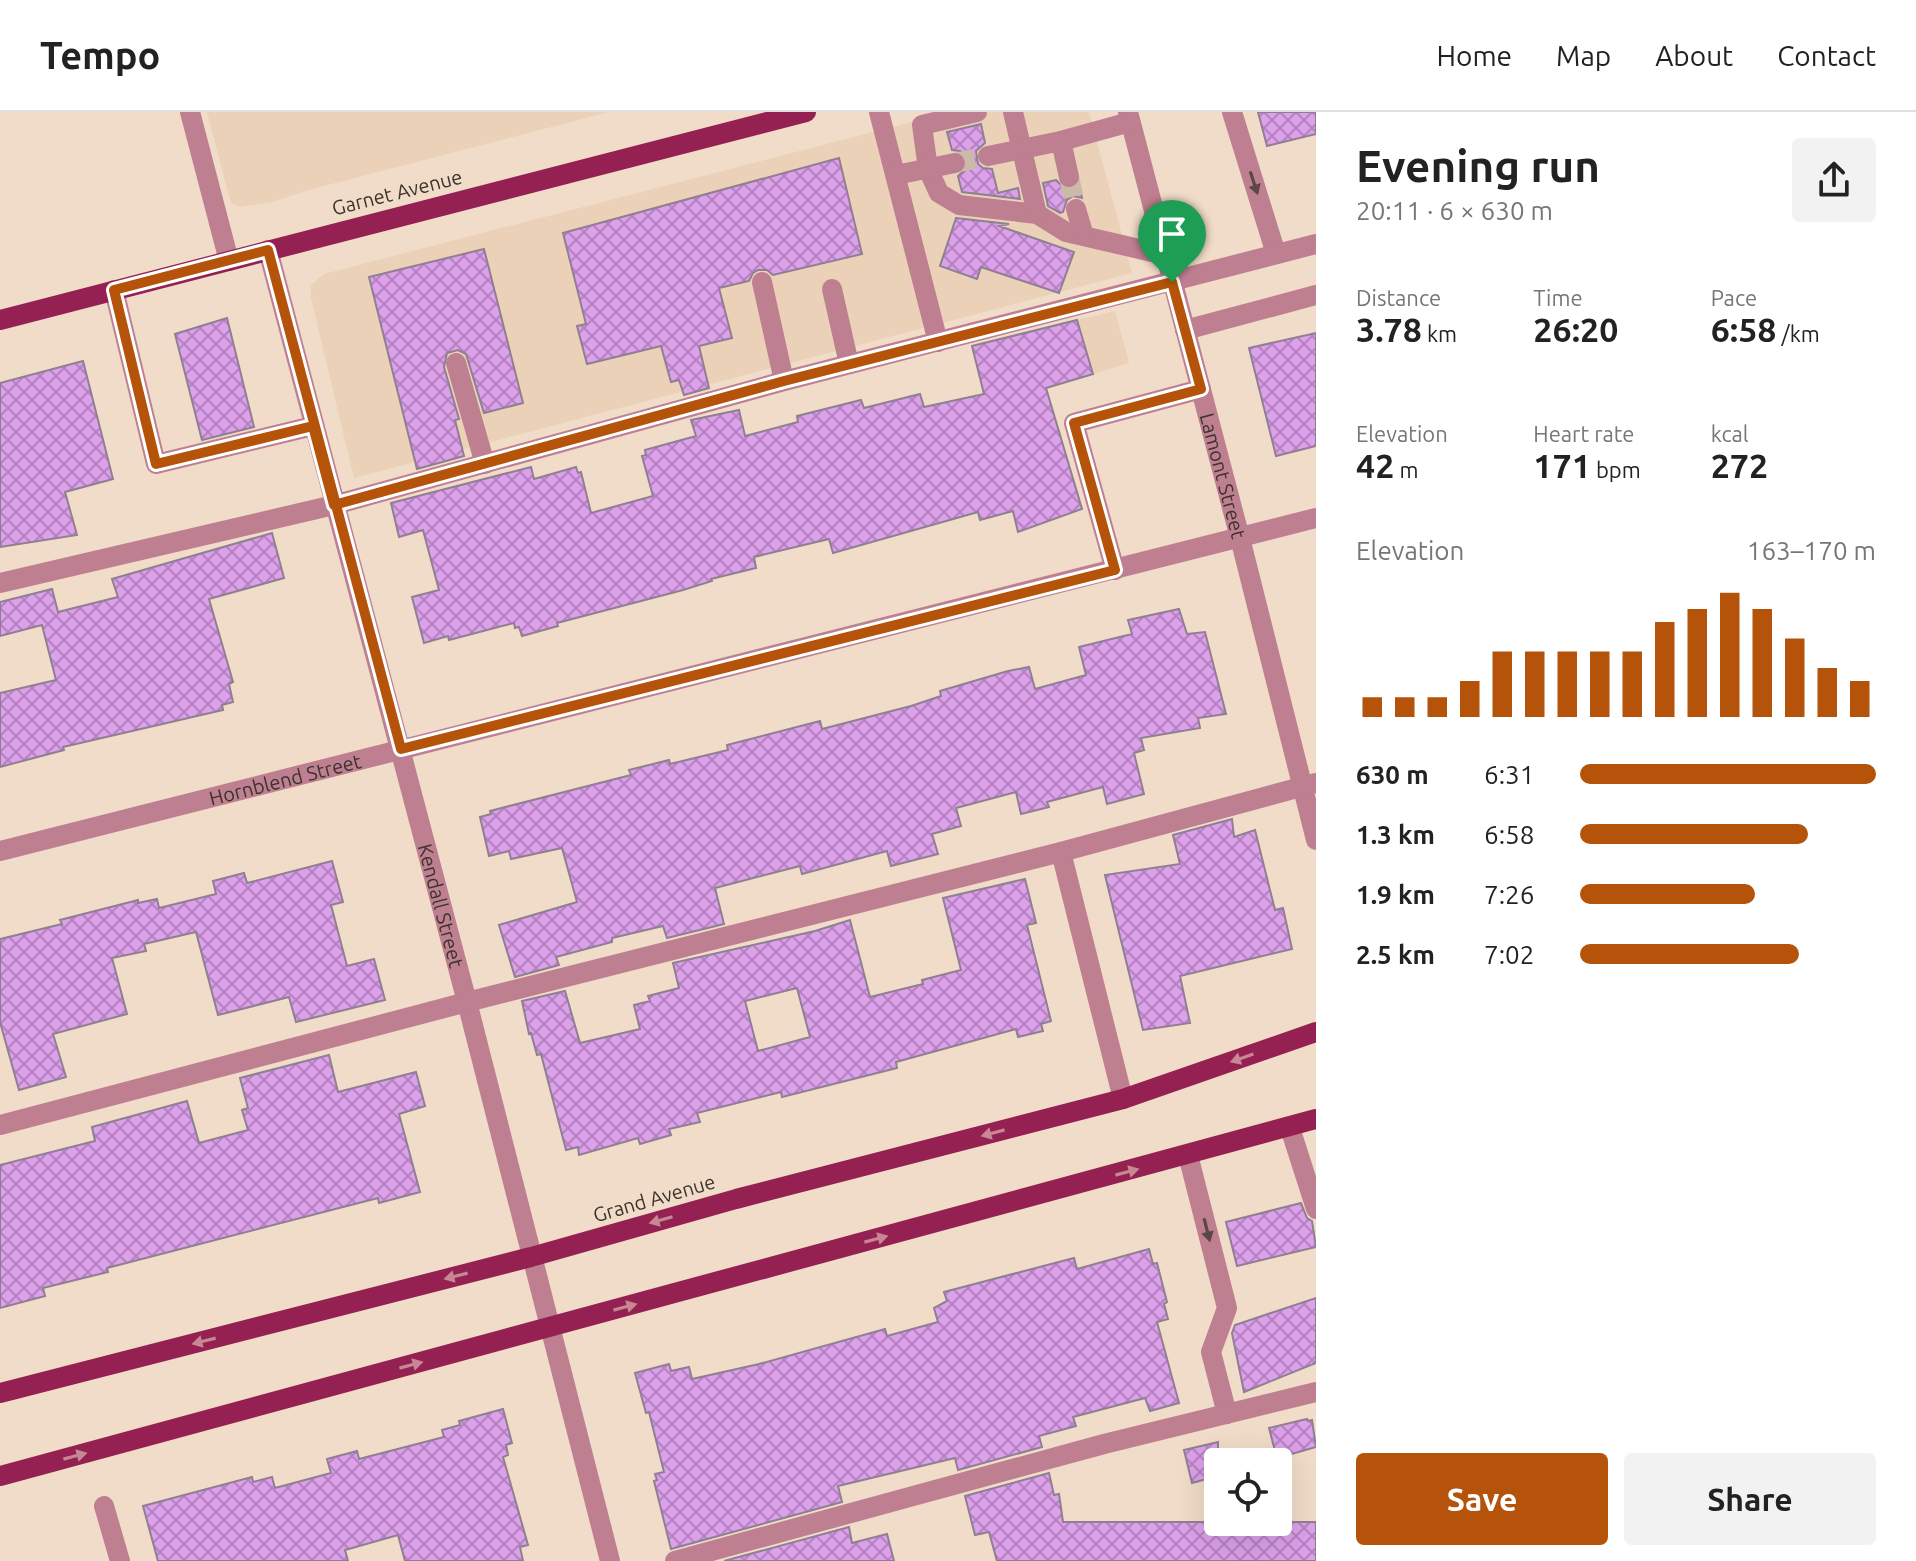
<!DOCTYPE html>
<meta charset="utf-8">
<style>
body{margin:0;font-family:Ubuntu,sans-serif;background:#f2f2f2;color:#222;height:100vh;display:flex;flex-direction:column;font-size:30px;white-space:nowrap}
*{box-sizing:border-box;margin:0}
p{font-size:26px;color:#767676}
.icon{flex:none;width:44px;height:44px;fill:none;stroke:currentColor;stroke-width:2;stroke-linecap:round;stroke-linejoin:round}
.map{position:relative;flex:1;overflow:hidden}
.sheet{display:flex;flex-direction:column;background:#fff;width:600px}
.sheet>*{flex:none}
.buttons{position:absolute;left:1204px;top:1336px;display:grid;gap:16px}
.buttons a{display:grid;place-items:center;width:88px;height:88px;border-radius:8px;background:#fff;box-shadow:0 8px 32px #0002;font-size:40px}
.pin{position:absolute;display:grid;place-items:center;width:68px;height:68px;color:#fff;margin:-82px -34px;border-radius:50% 50% 50% 0;rotate:-45deg;box-shadow:0 0 8px #0007}
.pin .icon{rotate:45deg}
.round{display:grid;place-items:center;flex:none;width:84px;height:84px;border-radius:8px;background:#f2f2f2}
.overview{display:flex;align-items:center;justify-content:space-between;height:136px;padding:0 40px}
h1{font-size:44px;font-weight:600;line-height:60px}
.figures{display:grid;grid-template-columns:repeat(3,1fr);gap:12px;height:136px;padding:8px 40px}
.figures div{display:grid;align-content:center}
.figures b{font-size:34px;font-weight:600}
.figures small{font-size:22px;font-weight:400}
.figures p{font-size:22px}
.chart{height:224px;padding:16px 40px}
.chart p{display:flex;justify-content:space-between}
.chart svg{width:100%;height:144px;margin-top:8px;stroke:#b45309;stroke-width:6}
.cta{display:flex;gap:16px;margin-top:auto;padding:16px 40px}
.cta a{flex:1;height:92px;border-radius:8px;background:#b45309;color:#fff;font-size:32px;font-weight:600;line-height:92px;text-align:center}
.cta a+a{background:#f2f2f2;color:#222}
ul{padding:0 40px;list-style:none;font-size:26px}
li{display:grid;grid-template-columns:128px 96px 1fr;align-items:center;height:60px}
li i{height:20px;border-radius:10px;background:#b45309}
header{display:flex;align-items:center;gap:48px;box-sizing:border-box;height:112px;padding:0 40px;background:#fff;border-bottom:2px solid #e0e0e0}
header strong{font-size:38px}
nav{display:flex;gap:44px;margin-inline-start:auto;font-size:28px}
main{display:flex;flex:1;min-height:0}
.map>svg:first-child{display:block}
.built{fill:#ead1b7}
.building{fill:url(#building-cross-hatch);stroke:#8f7f92;stroke-width:2;fill-rule:evenodd}
.lines{fill:none;stroke-linecap:round;stroke-linejoin:round}
.minor-tunnel{stroke:#ccbaa9;stroke-width:20;stroke-dasharray:20 10;stroke-linecap:butt}
.minor{stroke:#be7f91;stroke-width:20}
.major{stroke:#942152;stroke-width:20}
.oneway{fill:#5c4745}
.oneway2{fill:#c78893}
.route-casing{stroke:#fff;stroke-width:16}
.route{stroke:#b45309;stroke-width:10}
.labels{text-anchor:middle;dominant-baseline:central;stroke-width:6;stroke-linejoin:round;paint-order:stroke}
.street-label{font-size:20px;fill:#3c342c;stroke:#f0dcc8}
</style>
<header>
<strong>Tempo</strong>
<nav><a>Home</a><a>Map</a><a>About</a><a>Contact</a></nav>
</header>
<main>
<div class="map">
<svg width="1316" height="1449" viewBox="0 0 1316 1449">
<defs>
<pattern id="building-cross-hatch" width="8" height="8" patternUnits="userSpaceOnUse" patternTransform="scale(2)"><rect width="8" height="8" fill="#dda0eb"/><path d="M0 0l8 8M0 8l8-8" fill="none" stroke="#b483bf"/></pattern>
</defs>
<rect width="100%" height="100%" fill="#f0dcc8"/>
<path class="built" d="M 207,0 L 609,0 L 312,77 L 272,90 L 240,95 L 231,91 Z
M 950,0 L 1089,0 L 1132,161 L 354,366 L 311,186 L 311,173 L 324,162 Z
M 1115,199 L 1129,251 L 1093,262 L 1077,208 Z"/>
<path class="building" d="M 1258,0 L 1316,0 L 1316,22 L 1267,34 Z
M 981,12 L 985,31 L 976,39 L 978,52 L 983,56 L 992,57 L 998,81 L 1018,76 L 1020,87 L 962,80 L 958,64 L 967,56 L 967,48 L 960,39 L 952,38 L 947,20 Z
M 839,46 L 862,142 L 773,163 L 767,158 L 758,158 L 753,161 L 749,169 L 719,176 L 732,226 L 699,234 L 709,276 L 684,283 L 679,268 L 671,270 L 661,234 L 587,252 L 577,214 L 586,212 L 563,121 Z
M 1056,68 L 1066,78 L 1073,77 L 1079,73 L 1082,86 L 1073,84 L 1067,88 L 1063,100 L 1060,101 L 1048,94 L 1043,71 Z
M 956,106 L 1009,112 L 999,114 L 1074,140 L 1059,181 L 981,155 L 977,167 L 940,154 Z
M 484,137 L 523,291 L 484,301 L 466,242 L 458,238 L 447,241 L 444,255 L 459,307 L 455,308 L 464,344 L 417,357 L 369,165 Z
M 227,206 L 254,315 L 202,328 L 175,222 Z
M 1077,208 L 1093,262 L 1046,276 L 1082,397 L 1018,420 L 1013,399 L 980,408 L 978,400 L 833,441 L 829,427 L 754,445 L 756,456 L 711,467 L 712,469 L 683,478 L 557,511 L 558,514 L 522,524 L 519,515 L 515,516 L 514,511 L 449,528 L 448,524 L 424,531 L 412,485 L 439,478 L 423,418 L 399,425 L 391,391 L 531,355 L 534,367 L 576,355 L 578,361 L 581,360 L 591,401 L 653,384 L 642,344 L 646,343 L 645,338 L 696,324 L 691,308 L 739,298 L 745,324 L 798,310 L 797,304 L 861,288 L 864,296 L 920,282 L 924,295 L 984,282 L 972,234 Z
M 1316,221 L 1316,334 L 1276,344 L 1249,236 Z
M 83,249 L 113,367 L 65,380 L 77,423 L 0,435 L 0,271 Z
M 272,421 L 284,466 L 209,487 L 233,570 L 229,572 L 233,590 L 222,593 L 223,598 L 63,635 L 64,638 L 0,655 L 0,581 L 56,568 L 42,513 L 0,524 L 0,490 L 52,477 L 58,500 L 118,485 L 112,467 Z
M 1179,497 L 1187,522 L 1205,520 L 1226,602 L 1198,606 L 1200,616 L 1141,626 L 1144,638 L 1134,641 L 1144,682 L 1107,692 L 1103,675 L 1047,690 L 1049,695 L 1021,702 L 1016,680 L 956,696 L 961,714 L 932,722 L 938,742 L 891,754 L 887,739 L 802,762 L 800,754 L 715,776 L 724,812 L 667,826 L 663,814 L 612,826 L 612,830 L 556,845 L 559,853 L 515,865 L 499,813 L 577,790 L 562,736 L 511,747 L 509,739 L 489,744 L 480,705 L 491,702 L 490,699 L 631,663 L 629,658 L 669,648 L 670,652 L 728,638 L 727,633 L 820,609 L 822,617 L 911,594 L 941,584 L 940,579 L 1008,559 L 1029,555 L 1035,577 L 1086,563 L 1079,535 L 1132,522 L 1128,508 Z
M 1232,707 L 1234,725 L 1255,718 L 1275,798 L 1283,796 L 1292,837 L 1180,864 L 1190,911 L 1143,918 L 1105,763 L 1180,752 L 1173,723 Z
M 332,749 L 343,790 L 331,793 L 347,854 L 374,847 L 385,888 L 296,910 L 289,885 L 218,903 L 196,820 L 144,832 L 146,839 L 112,846 L 127,902 L 53,922 L 66,965 L 19,978 L 0,910 L 0,827 L 62,812 L 60,808 L 138,788 L 138,791 L 157,787 L 159,796 L 216,782 L 213,769 L 244,761 L 247,771 Z
M 1025,767 L 1036,811 L 1027,813 L 1051,909 L 1041,912 L 1043,919 L 1018,925 L 1016,917 L 896,950 L 897,956 L 782,985 L 781,980 L 697,1001 L 700,1010 L 669,1017 L 671,1023 L 640,1032 L 638,1026 L 579,1043 L 578,1035 L 566,1038 L 541,942 L 537,943 L 531,921 L 529,922 L 522,889 L 565,879 L 580,931 L 640,917 L 634,893 L 650,889 L 648,884 L 679,876 L 673,851 L 815,819 L 850,808 L 870,885 L 923,872 L 922,868 L 961,858 L 943,786 ZM 797,876 L 810,925 L 758,939 L 745,889 Z
M 329,943 L 338,980 L 416,960 L 425,994 L 399,1002 L 420,1080 L 379,1091 L 378,1086 L 107,1156 L 108,1160 L 43,1176 L 45,1184 L 0,1196 L 0,1053 L 95,1029 L 92,1015 L 187,989 L 199,1031 L 248,1018 L 242,998 L 248,996 L 240,966 Z
M 1301,1091 L 1307,1106 L 1312,1109 L 1316,1135 L 1237,1154 L 1226,1110 Z
M 1149,1137 L 1153,1152 L 1157,1151 L 1167,1190 L 1164,1192 L 1168,1207 L 1157,1210 L 1179,1291 L 1150,1299 L 1145,1286 L 1073,1305 L 1076,1314 L 1039,1324 L 1042,1335 L 958,1358 L 955,1346 L 838,1374 L 842,1390 L 671,1437 L 654,1369 L 657,1368 L 655,1362 L 664,1360 L 649,1300 L 646,1301 L 635,1261 L 669,1252 L 671,1259 L 689,1255 L 692,1267 L 759,1252 L 885,1217 L 887,1224 L 938,1210 L 934,1196 L 947,1189 L 944,1180 L 1074,1146 L 1077,1157 Z
M 1316,1186 L 1316,1251 L 1244,1280 L 1232,1221 L 1235,1213 Z
M 503,1297 L 512,1331 L 506,1333 L 508,1343 L 503,1345 L 528,1433 L 520,1435 L 523,1449 L 405,1449 L 398,1423 L 345,1438 L 348,1449 L 158,1449 L 143,1394 L 252,1365 L 253,1370 L 272,1365 L 275,1376 L 331,1361 L 327,1347 L 357,1339 L 359,1347 L 444,1325 L 442,1318 L 460,1313 L 459,1309 Z
M 1307,1307 L 1308,1309 L 1312,1308 L 1316,1335 L 1285,1344 L 1285,1341 L 1276,1343 L 1269,1316 Z
M 1218,1330 L 1218,1364 L 1192,1371 L 1184,1338 Z
M 1049,1361 L 1054,1383 L 1059,1382 L 1063,1410 L 1316,1410 L 1316,1449 L 997,1449 L 989,1420 L 975,1423 L 965,1384 Z
M 849,1415 L 852,1431 L 887,1422 L 894,1449 L 724,1449 Z"/>
<g class="lines">
<path class="minor-tunnel" d="M 955,51 L 988,44
M 1069,65 L 1076,97"/>
<g class="minor">
<path d="M 190,0 L 229,149"/>
<path d="M 879,0 L 938,230"/>
<path d="M 977,0 L 922,13 L 928,57 L 939,81 L 959,93 L 1037,102 L 1066,120 L 1165,143"/>
<path d="M 1013,0 L 1037,102"/>
<path id="s1" d="M 1128,0 L 1240,426 L 1316,728"/>
<path d="M 1232,0 L 1276,142"/>
<path d="M 1061,29 L 1130,10"/>
<path d="M 988,44 L 1061,29 L 1069,65"/>
<path d="M 896,63 L 955,51"/>
<path d="M 1076,97 L 1084,124"/>
<path id="s2" d="M 268,138 L 467,890 L 610,1449"/>
<path d="M 762,170 L 784,269"/>
<path d="M 832,177 L 849,252"/>
<path d="M 114,178 L 156,352 L 313,314"/>
<path d="M 1185,218 L 1316,183"/>
<path d="M 456,251 L 485,352"/>
<path d="M 1115,458 L 1074,311 L 1201,277"/>
<path d="M 0,471 L 334,393 L 784,269 L 1316,132"/>
<path id="s3" d="M 0,739 L 1316,406"/>
<path d="M 1061,740 L 1123,987"/>
<path d="M 0,1013 L 467,890 L 1061,740 L 1316,671"/>
<path d="M 1290,1016 L 1316,1097"/>
<path d="M 1188,1043 L 1227,1196 L 1211,1240 L 1227,1302"/>
<path d="M 104,1394 L 120,1449"/>
<path d="M 675,1449 L 1104,1332 L 1316,1280"/>
</g>
<path class="major" d="M 0,208 L 806,0
M 0,1281 L 531,1145 L 736,1087 L 1123,987 L 1316,920
M 0,1364 L 1316,1007"/>
</g>
<defs><path id="oneway-solid" d="M-6-.8H1V-3.2L6.5 0L1 3.2V.8H-6Z" transform="scale(2)"/></defs>
<g class="oneway">
<use href="#oneway-solid" transform="translate(1254 71) rotate(72)"/>
<use href="#oneway-solid" transform="translate(1207 1118) rotate(76)"/>
</g>
<g class="oneway2">
<use href="#oneway-solid" transform="translate(1242 946) rotate(161)"/>
<use href="#oneway-solid" transform="translate(993 1021) rotate(165)"/>
<use href="#oneway-solid" transform="translate(1127 1060) rotate(-15)"/>
<use href="#oneway-solid" transform="translate(661 1108) rotate(164)"/>
<use href="#oneway-solid" transform="translate(876 1127) rotate(-15)"/>
<use href="#oneway-solid" transform="translate(456 1164) rotate(166)"/>
<use href="#oneway-solid" transform="translate(625 1195) rotate(-15)"/>
<use href="#oneway-solid" transform="translate(204 1229) rotate(166)"/>
<use href="#oneway-solid" transform="translate(411 1253) rotate(-15)"/>
<use href="#oneway-solid" transform="translate(75 1344) rotate(-15)"/>
</g>
<g class="lines">
<g class="route-casing">
<path id="route" d="M 1172,170 L 784,269 L 334,393 L 313,314 L 156,352 L 114,178 L 268,138 L 401,637 L 1115,458 L 1074,311 L 1201,277 L 1172,170"/>
</g>
<use href="#route" class="route"/>
</g>
<g class="labels">
<g class="street-label">
<text transform="translate(397 80) rotate(-14)">Garnet Avenue</text>
<text stroke="none"><textPath href="#s1" startOffset="376">Lamont Street</textPath></text>
<text stroke="none"><textPath href="#s3" startOffset="294">Hornblend Street</textPath></text>
<text stroke="none"><textPath href="#s2" startOffset="678">Kendall Street</textPath></text>
<text transform="translate(654 1086) rotate(-16)">Grand Avenue</text>
</g>
</g>
</svg>
<div class="buttons">
<a><svg class="icon" aria-label="locate" viewBox="0 0 24 24"><circle cx="12" cy="12" r="6"/><path d="M12 2v4M12 18v4M2 12h4M18 12h4"/></svg></a>
</div>
<div class="pin" style="left:1172px;top:170px;background:#1e9e55"><svg class="icon" aria-label="arrive" viewBox="0 0 24 24"><path d="M6 21V4h12l-3 4 3 4H6"/></svg></div>
</div>
<section class="sheet">
<div class="overview"><div><h1>Evening run</h1><p>20:11 · 6 × 630 m</p></div><a class="round"><svg class="icon" aria-label="share" viewBox="0 0 24 24"><path d="M12 15V3M7 8l5-5 5 5M5 13v7h14v-7"/></svg></a></div>
<div class="figures">
<div><p>Distance</p><b>3.78<small> km</small></b></div>
<div><p>Time</p><b>26:20</b></div>
<div><p>Pace</p><b>6:58<small> /km</small></b></div>
</div>
<div class="figures">
<div><p>Elevation</p><b>42<small> m</small></b></div>
<div><p>Heart rate</p><b>171<small> bpm</small></b></div>
<div><p>kcal</p><b>272</b></div>
</div>
<div class="chart"><p><span>Elevation</span>163–170 m</p>
<svg viewBox="0 0 160 44" preserveAspectRatio="none"><path d="M5 44V38M15 44V38M25 44V38M35 44V33M45 44V24M55 44V24M65 44V24M75 44V24M85 44V24M95 44V15M105 44V11M115 44V6M125 44V11M135 44V20M145 44V29M155 44V33"/></svg>
</div>
<ul>
<li><b>630 m</b>6:31<i style="width:100%"></i></li>
<li><b>1.3 km</b>6:58<i style="width:77%"></i></li>
<li><b>1.9 km</b>7:26<i style="width:59%"></i></li>
<li><b>2.5 km</b>7:02<i style="width:74%"></i></li>
</ul>
<div class="cta"><a>Save</a><a>Share</a></div>
</section>
</main>
